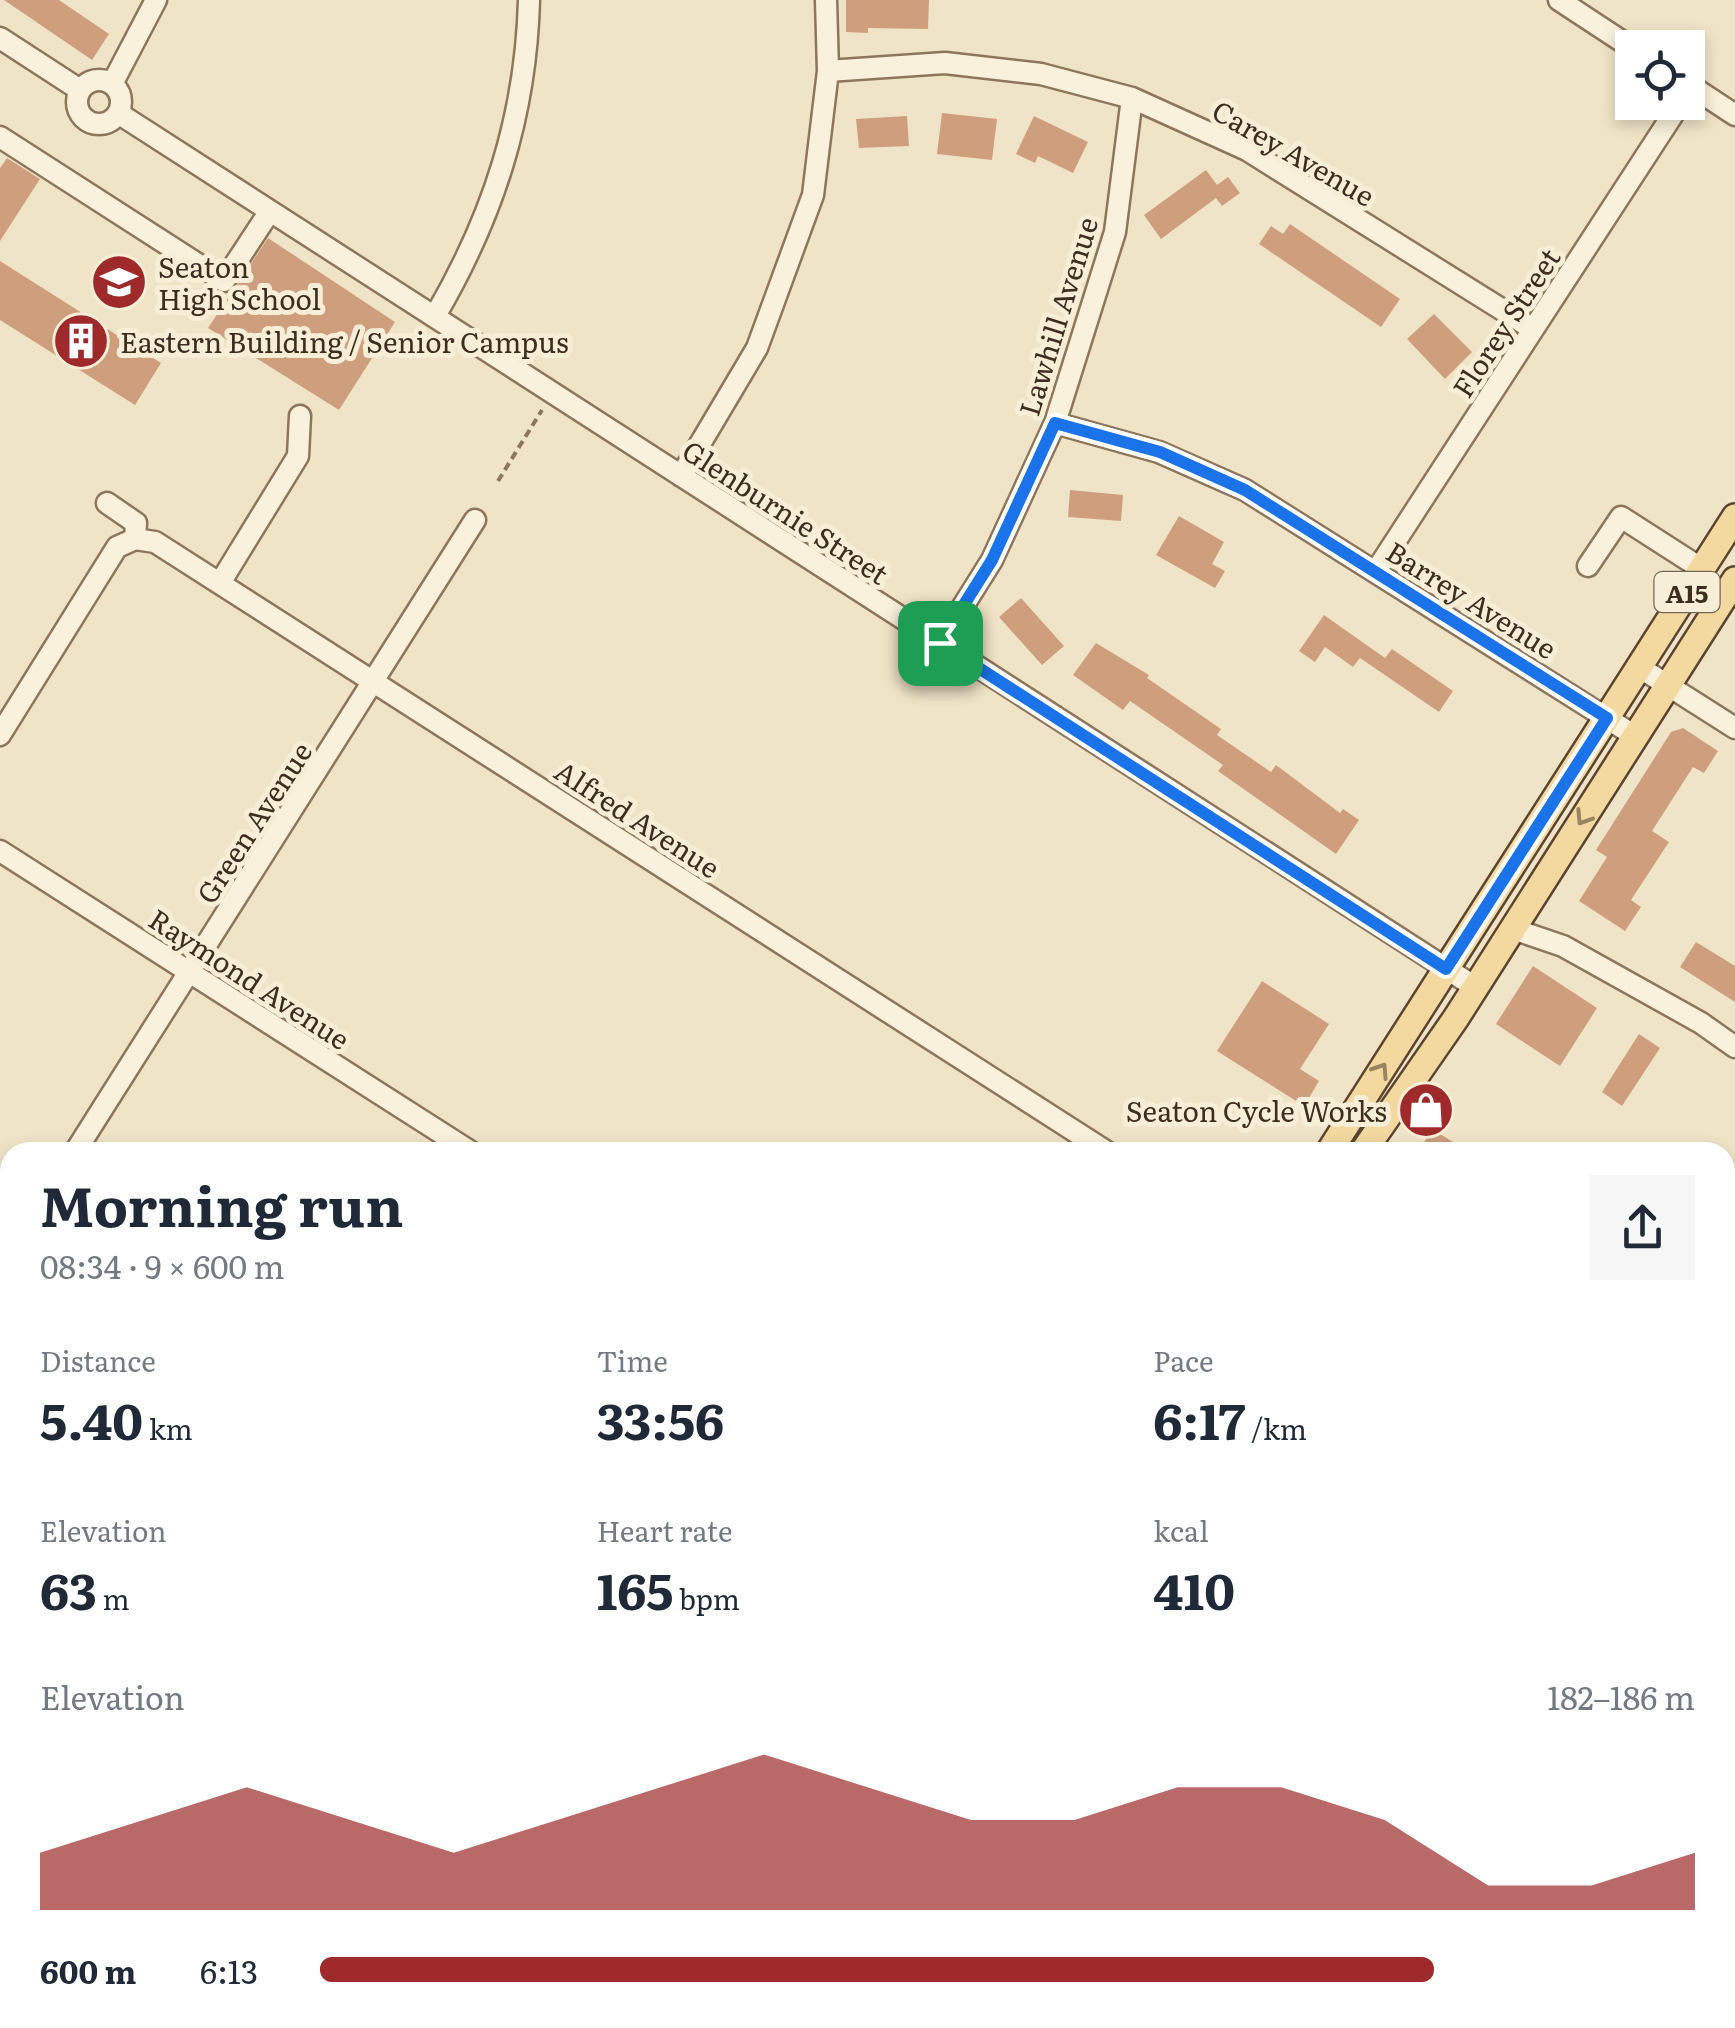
<!DOCTYPE html>
<meta charset="utf-8">
<style>
body{margin:0;font-family:Literata,serif;background:#f6f6f7;color:#1f2937;height:100vh;display:flex;flex-direction:column;font-size:38px;white-space:nowrap}
*{box-sizing:border-box;margin:0}
p{font-size:32px;color:#747a83}
.icon{flex:none;width:55px;height:55px;fill:none;stroke:currentColor;stroke-width:2;stroke-linecap:round;stroke-linejoin:round}
.map{position:relative;flex:1;overflow:hidden}
.panel{position:absolute;left:0px;top:1142px;width:1735px;height:888px;display:flex;flex-direction:column;background:#fff;border-radius:30px 30px 0 0;box-shadow:0 5px 15px #0003}
.panel>*{flex:none}
.buttons{position:absolute;left:1615px;top:30px;display:grid;gap:20px}
.buttons a{display:grid;place-items:center;width:90px;height:90px;border-radius:0px;background:#fff;box-shadow:0 5px 15px #0003;font-size:50px}
.pin{position:absolute;display:grid;place-items:center;width:85px;height:85px;color:#fff;margin:-42px;border-radius:20px;box-shadow:0 5px 15px #0006}
.round{display:grid;place-items:center;flex:none;width:105px;height:105px;border-radius:0px;background:#f6f6f7}
.head{display:flex;align-items:center;justify-content:space-between;height:170px;padding:0 40px}
h1{font-size:55px;font-weight:700;line-height:75px}
.stats{display:grid;grid-template-columns:repeat(3,1fr);gap:15px;height:170px;padding:10px 40px}
.stats div{display:grid;align-content:center}
.stats b{font-size:50px;font-weight:700}
.stats small{font-size:28px;font-weight:400}
.stats p{font-size:28px}
.chart{height:280px;padding:20px 40px}
.chart p{display:flex;justify-content:space-between}
.chart svg{width:100%;height:180px;margin-top:10px;fill:#9e2a2b;opacity:.7}
ul{padding:0 40px;list-style:none;font-size:32px}
li{display:grid;grid-template-columns:160px 120px 1fr;align-items:center;height:75px}
li i{height:25px;border-radius:12px;background:#9e2a2b}
.map>svg:first-child{display:block}
.building{fill:#cf9f7d}
.lines{fill:none;stroke-linecap:round;stroke-linejoin:round}
.minor-casing{stroke:#8d765c;stroke-width:25}
.major-casing{stroke:#5b4430;stroke-width:30}
.path{stroke:#8d765c;stroke-width:4;stroke-dasharray:8 5;stroke-linecap:butt}
.minor{stroke:#faf1dc;stroke-width:20}
.major{stroke:#f3d9a0;stroke-width:25}
.oneway{stroke:#988460}
.route-casing{stroke:#fff;stroke-width:20}
.route{stroke:#1a73e8;stroke-width:12}
.labels{text-anchor:middle;dominant-baseline:central;stroke-width:10;stroke-linejoin:round;paint-order:stroke}
.shield{fill:#f7eed8;stroke:#756857;stroke-width:2.5}
.shield-label{font-size:25px;font-weight:bold;fill:#3d2e20}
.street-label{font-size:28px;fill:#3d2e20;stroke:#f7eed8}
.poi-label{font-size:28px;fill:#3d2e20;stroke:#f7eed8;text-anchor:start}
</style>
<div class="map">
<svg width="1735" height="2028" viewBox="0 0 1735 2028">
<rect width="100%" height="100%" fill="#f0e4c8"/>
<path class="building" d="M 4,0 L 59,0 L 109,34 L 92,60 Z
M 846,0 L 929,0 L 928,29 L 868,28 L 868,33 L 846,32 Z
M 942,113 L 997,119 L 992,160 L 937,154 Z
M 907,116 L 909,146 L 859,148 L 856,119 Z
M 1034,116 L 1088,142 L 1073,173 L 1038,156 L 1035,163 L 1016,154 Z
M 7,158 L 40,179 L 0,241 L 0,168 Z
M 1206,170 L 1217,185 L 1228,177 L 1240,193 L 1222,206 L 1216,198 L 1161,239 L 1144,215 Z
M 1290,224 L 1400,299 L 1381,327 L 1259,244 L 1271,226 L 1283,234 Z
M 268,238 L 395,322 L 339,410 L 208,328 Z
M 0,261 L 161,363 L 135,405 L 0,320 Z
M 1434,314 L 1472,352 L 1445,379 L 1407,339 Z
M 1070,490 L 1123,495 L 1121,521 L 1068,517 Z
M 1179,516 L 1224,542 L 1212,564 L 1225,571 L 1215,588 L 1156,555 Z
M 1021,598 L 1064,646 L 1042,665 L 999,617 Z
M 1324,615 L 1385,658 L 1392,649 L 1453,691 L 1439,712 L 1360,658 L 1353,667 L 1325,647 L 1315,662 L 1299,651 Z
M 1096,643 L 1149,675 L 1147,678 L 1221,729 L 1217,735 L 1271,772 L 1276,765 L 1340,813 L 1343,809 L 1359,820 L 1336,854 L 1218,771 L 1223,765 L 1130,701 L 1123,710 L 1073,675 Z
M 1683,728 L 1718,751 L 1704,773 L 1693,767 L 1652,831 L 1669,842 L 1631,900 L 1641,907 L 1625,931 L 1579,901 L 1607,857 L 1596,850 L 1671,732 Z
M 1696,942 L 1735,966 L 1735,1002 L 1680,967 Z
M 1533,966 L 1597,1008 L 1560,1066 L 1496,1024 Z
M 1262,981 L 1329,1024 L 1300,1069 L 1319,1081 L 1304,1106 L 1217,1051 Z
M 1639,1034 L 1660,1048 L 1622,1106 L 1602,1092 Z
M 1422,1102 L 1446,1117 L 1437,1132 L 1469,1152 L 1418,1152 L 1431,1131 L 1412,1119 Z"/>
<g class="lines">
<g class="minor-casing">
<path id="minor" d="M 1559,0 L 1632,48
M 0,38 L 80,90
M 828,71 L 945,63 L 1041,74 L 1132,98 L 1247,150 L 1533,329
M77 102a22 22 0 1 1 44 0a22 22 0 1 1-44 0Z
M 112,84 L 156,0
M 1688,84 L 1735,115
M 118,113 L 1475,987
M 0,137 L 224,281 L 270,211
M 435,316 C 493,217 526,116 529,0
M 1055,423 L 1159,452 L 1245,490 L 1635,736
M 681,476 L 757,348 L 813,195 L 828,71 L 826,0
M 107,503 L 136,523 L 135,539
M 1588,566 L 1621,517 L 1702,569
M 1376,571 L 1681,102
M 220,583 L 298,456 L 300,416
M 940,643 L 992,560 L 1055,423 L 1115,232 L 1132,98
M 1639,667 L 1735,728
M 0,735 L 117,547 L 135,539 L 155,542 L 1107,1152
M 0,851 L 471,1152
M 1513,929 L 1563,946 L 1701,1023 L 1735,1047
M 75,1152 L 475,520
M 0,1234 L 10,1232
M 0,1274 L 10,1276
M 1725,1475 L 1735,1482
M 0,1733 L 10,1739
M 1725,1977 L 1735,1961
M 442,2020 L 455,2028
M 854,2020 L 867,2028
M 1370,2020 L 1383,2028
M 1693,2028 L 1698,2020"/>
</g>
<g class="major-casing">
<path id="major" d="M 1329,1152 L 1735,517
M 1363,1152 L 1456,1018 L 1735,580
M 771,2028 L 776,2020
M 807,2028 L 812,2020"/>
</g>
<path class="path" d="M 498,481 L 542,410"/>
<use href="#minor" class="minor"/>
<use href="#major" class="major"/>
</g>
<defs><path id="oneway-chevron" d="M-2-3.5L2.5 0L-2 3.5" fill="none" stroke-width="1.6" stroke-linecap="round" stroke-linejoin="round" transform="scale(2.5)"/></defs>
<g class="oneway">
<use href="#oneway-chevron" transform="translate(1583 818) rotate(123)"/>
<use href="#oneway-chevron" transform="translate(1381 1070) rotate(-57)"/>
</g>
<g class="lines">
<g class="route-casing">
<path id="route" d="M 1055,423 L 1160,452 L 1245,490 L 1607,718 L 1446,969 L 940,643 L 992,560 Z"/>
</g>
<use href="#route" class="route"/>
</g>
<defs>
<g id="school-disc" transform="scale(2.875)"><circle r="9.5" fill="#9e2a2b" stroke="#f7eed8"/><path d="M0-5L7-2L0 1L-7-2ZM-4 1L0 2.5L4 1V4Q0 6-4 4Z" fill="#fff"/></g>
<g id="building-disc" transform="scale(2.875)"><circle r="9.5" fill="#9e2a2b" stroke="#f7eed8"/><path d="M-4-6H4V6H1V3H-1V6H-4ZM-2.5-4.3h1.7v1.8h-1.7ZM.8-4.3h1.7v1.8H.8ZM-2.5-1h1.7V.8h-1.7ZM.8-1h1.7V.8H.8Z" fill="#fff"/></g>
<g id="shop-disc" transform="scale(2.875)"><circle r="9.5" fill="#9e2a2b" stroke="#f7eed8"/><path d="M-5-2.5h2.3a2.7 3.5 0 0 1 5.4 0H5L5.5 6h-11ZM-1.5-2.5h3a1.5 2.3 0 0 0-3 0Z" fill="#fff"/></g>
</defs>
<g fill-rule="evenodd">
<use href="#school-disc" x="119" y="282"/>
<use href="#building-disc" x="81" y="341"/>
<use href="#shop-disc" x="1426" y="1110"/>
</g>
<g class="labels">
<rect class="shield" x="1654.5" y="572" width="65" height="40" rx="8"/>
<g class="shield-label">
<text x="1687" y="592">A15</text>
</g>
<g class="street-label">
<text transform="translate(1294 152) rotate(30)">Carey Avenue</text>
<text transform="translate(1057 316) rotate(-73)">Lawhill Avenue</text>
<text transform="translate(1505 322) rotate(-57)">Florey Street</text>
<text transform="translate(786 511) rotate(33)">Glenburnie Street</text>
<text transform="translate(1472 599) rotate(32)">Barrey Avenue</text>
<text transform="translate(638 818) rotate(33)">Alfred Avenue</text>
<text transform="translate(253 822) rotate(-57)">Green Avenue</text>
<text transform="translate(250 978) rotate(33)">Raymond Avenue</text>
</g>
<g class="poi-label">
<text x="158" y="266">Seaton<tspan x="158" dy="32">High School</tspan></text>
<text x="120" y="341">Eastern Building / Senior Campus</text>
<text x="1387" y="1110" text-anchor="end">Seaton Cycle Works</text>
</g>
</g>
</svg>
<div class="buttons">
<a><svg class="icon" aria-label="locate" viewBox="0 0 24 24"><circle cx="12" cy="12" r="6"/><path d="M12 2v4M12 18v4M2 12h4M18 12h4"/></svg></a>
</div>
<div class="pin" style="left:940px;top:643px;background:#1e9e55"><svg class="icon" aria-label="arrive" viewBox="0 0 24 24"><path d="M6 21V4h12l-3 4 3 4H6"/></svg></div>
<section class="panel">
<div class="head"><div><h1>Morning run</h1><p>08:34 · 9 × 600 m</p></div><a class="round"><svg class="icon" aria-label="share" viewBox="0 0 24 24"><path d="M12 15V3M7 8l5-5 5 5M5 13v7h14v-7"/></svg></a></div>
<div class="stats">
<div><p>Distance</p><b>5.40<small> km</small></b></div>
<div><p>Time</p><b>33:56</b></div>
<div><p>Pace</p><b>6:17<small> /km</small></b></div>
</div>
<div class="stats">
<div><p>Elevation</p><b>63<small> m</small></b></div>
<div><p>Heart rate</p><b>165<small> bpm</small></b></div>
<div><p>kcal</p><b>410</b></div>
</div>
<div class="chart"><p><span>Elevation</span>182–186 m</p>
<svg viewBox="0 0 160 44" preserveAspectRatio="none"><path d="M0 44V30L10 22L20 14L30 22L40 30L50 22L60 14L70 6L80 14L90 22L100 22L110 14L120 14L130 22L140 38L150 38L160 30V44z"/></svg>
</div>
<ul>
<li><b>600 m</b>6:13<i style="width:81%"></i></li>
</ul>
</section>
</div>
